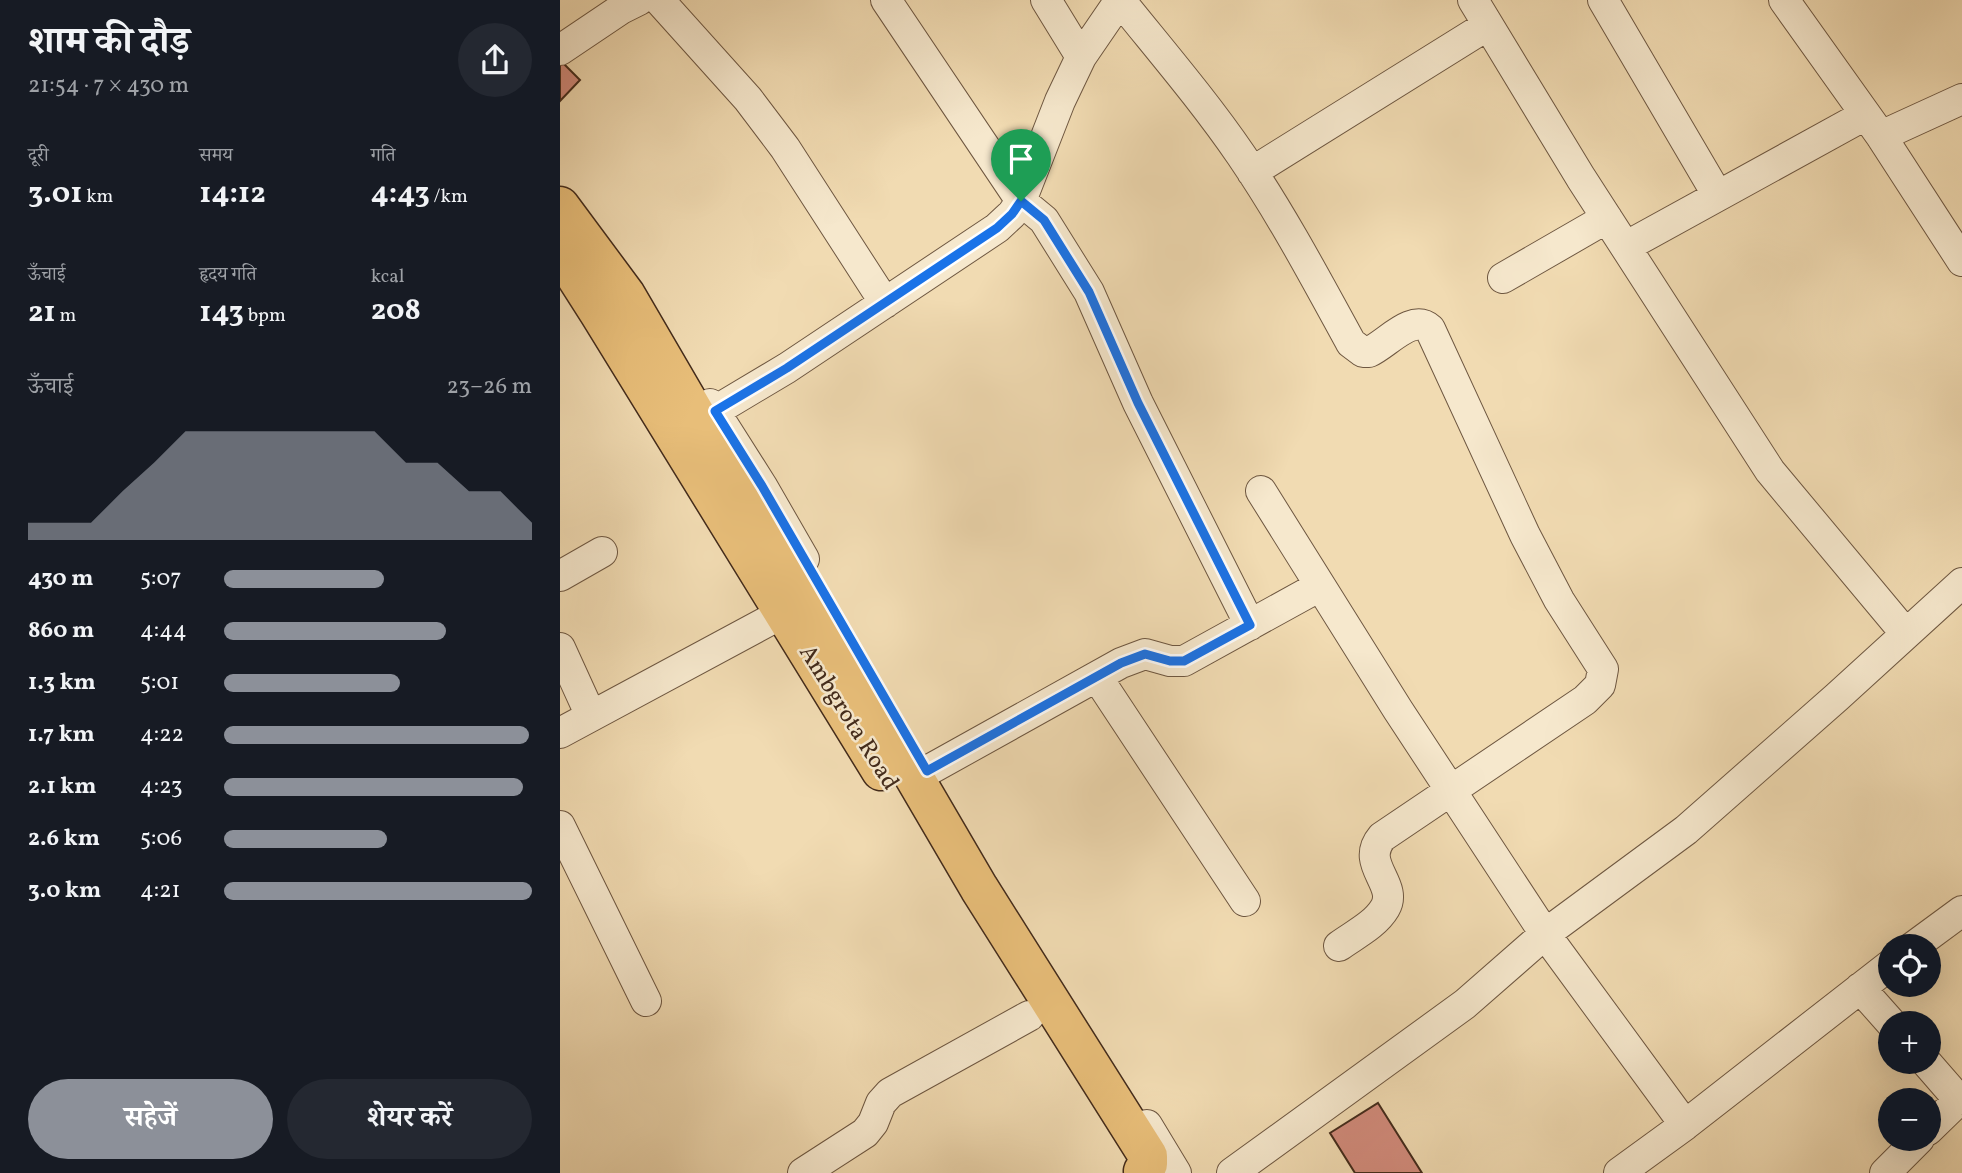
<!DOCTYPE html>
<html lang="hi">
<meta charset="utf-8">
<style>
body{margin:0;font-family:Vollkorn,"Noto Serif Devanagari",serif;background:#242831;color:#f1f3f6;height:100vh;display:flex;flex-direction:column;font-size:26px;white-space:nowrap}
*{box-sizing:border-box;margin:0}
p{font-size:23px;color:#9ea1a6}
.icon{flex:none;width:38px;height:38px;fill:none;stroke:currentColor;stroke-width:2;stroke-linecap:round;stroke-linejoin:round}
.map{position:relative;flex:1;overflow:hidden}
.drawer{display:flex;flex-direction:column;background:#171b24;width:560px}
.drawer>*{flex:none}
.tools{position:absolute;left:1318px;top:934px;display:grid;gap:14px}
.tools a{display:grid;place-items:center;width:63px;height:63px;border-radius:50%;background:#171b24;box-shadow:0 7px 28px #0002;font-size:35px}
.pin{position:absolute;display:grid;place-items:center;width:60px;height:60px;color:#fff;margin:-72px -30px;border-radius:50% 50% 50% 0;rotate:-45deg;box-shadow:0 0 7px #0007}
.pin .icon{rotate:45deg}
.round{display:grid;place-items:center;flex:none;width:74px;height:74px;border-radius:37px;background:#242831}
.headline{display:flex;align-items:center;justify-content:space-between;height:119px;padding:0 28px}
h1{font-size:38px;font-weight:700;line-height:52px}
.figures{display:grid;grid-template-columns:repeat(3,1fr);gap:10px;height:119px;padding:7px 28px}
.figures div{display:grid;align-content:center}
.figures b{font-size:30px;font-weight:700}
.figures small{font-size:19px;font-weight:400}
.figures p{font-size:19px}
.chart{height:196px;padding:14px 28px}
.chart p{display:flex;justify-content:space-between}
.chart svg{width:100%;height:126px;margin-top:7px;fill:#8c9099;opacity:.7}
.action{display:flex;gap:14px;margin-top:auto;padding:14px 28px}
.action a{flex:1;height:80px;border-radius:42px;background:#8c9099;color:#fff;font-size:28px;font-weight:700;line-height:80px;text-align:center}
.action a+a{background:#242831;color:#f1f3f6}
ul{padding:0 28px;list-style:none;font-size:23px}
li{display:grid;grid-template-columns:112px 84px 1fr;align-items:center;height:52px}
li i{height:18px;border-radius:9px;background:#8c9099}
main{display:flex;flex:1;min-height:0}
.map>svg:first-child{display:block}
.building{fill:#d28b7c;stroke:#432b1b;stroke-width:2}
.lines{fill:none;stroke-linecap:round;stroke-linejoin:round}
.minor-casing{stroke:#6e5741;stroke-width:32}
.major-casing{stroke:#432b1b;stroke-width:41}
.minor{stroke:#f6e8cd;stroke-width:30}
.major{stroke:#e8be79;stroke-width:38}
.route-casing{stroke:#fff;stroke-width:14}
.route{stroke:#1a73e8;stroke-width:9}
.labels{text-anchor:middle;dominant-baseline:central;stroke-width:5;stroke-linejoin:round;paint-order:stroke}
.street-label{font-size:24px;fill:#432b1b;stroke:#f6e8cd}
</style>
<main>
<section class="drawer">
<div class="headline"><div><h1>शाम की दौड़</h1><p>21:54 · 7 × 430 m</p></div><a class="round"><svg class="icon" aria-label="share" viewBox="0 0 24 24"><path d="M12 15V3M7 8l5-5 5 5M5 13v7h14v-7"/></svg></a></div>
<div class="figures">
<div><p>दूरी</p><b>3.01<small> km</small></b></div>
<div><p>समय</p><b>14:12</b></div>
<div><p>गति</p><b>4:43<small> /km</small></b></div>
</div>
<div class="figures">
<div><p>ऊँचाई</p><b>21<small> m</small></b></div>
<div><p>हृदय गति</p><b>143<small> bpm</small></b></div>
<div><p>kcal</p><b>208</b></div>
</div>
<div class="chart"><p><span>ऊँचाई</span>23–26 m</p>
<svg viewBox="0 0 160 44" preserveAspectRatio="none"><path d="M0 44V38L10 38L20 38L30 27L40 17L50 6L60 6L70 6L80 6L90 6L100 6L110 6L120 17L130 17L140 27L150 27L160 38V44z"/></svg>
</div>
<ul>
<li><b>430 m</b>5:07<i style="width:52%"></i></li>
<li><b>860 m</b>4:44<i style="width:72%"></i></li>
<li><b>1.3 km</b>5:01<i style="width:57%"></i></li>
<li><b>1.7 km</b>4:22<i style="width:99%"></i></li>
<li><b>2.1 km</b>4:23<i style="width:97%"></i></li>
<li><b>2.6 km</b>5:06<i style="width:53%"></i></li>
<li><b>3.0 km</b>4:21<i style="width:100%"></i></li>
</ul>
<div class="action"><a>सहेजें</a><a>शेयर करें</a></div>
</section>
<div class="map">
<svg width="1402" height="1173" viewBox="0 0 1402 1173">
<rect width="100%" height="100%" fill="#f1dbb2"/>
<filter id="stains"><feTurbulence type="fractalNoise" baseFrequency=".00286" numOctaves="4"/><feColorMatrix values="0 0 0 0 .2 0 0 0 0 .09 0 0 0 0 .02 0 0 0 .5 -.17"/></filter>
<radialGradient id="worn" r=".72"><stop offset=".6" stop-color="#630" stop-opacity="0"/><stop offset="1" stop-color="#630" stop-opacity=".3"/></radialGradient>
<path class="building" d="M 0,60 L 20,80 L 0,101 Z
M 818,1103 L 862,1173 L 795,1173 L 770,1133 Z"/>
<g class="lines">
<g class="minor-casing">
<path id="minor" d="M 99,0 L 188,99 L 225,148 L 325,303
M 326,0 L 461,201 L 484,220 L 529,292 L 578,403 L 690,625
M 486,0 L 521,57
M 913,0 L 1021,178 L 1210,471 L 1346,634
M 1043,0 L 1158,196
M 1224,0 L 1321,136 L 1402,261
M 0,50 L 61,9 L 79,0
M 1321,136 L 1402,99
M 692,172 L 928,25
M 1067,246 L 1305,115
M 943,278 L 1047,218
M 150,404 L 202,486 L 244,559
M 155,411 L 227,368 L 437,228 L 452,214 L 461,201 L 500,101 L 521,57 L 560,0 C 601,51 644,101 681,155 C 722,215 756,279 791,343 L 803,352 L 809,352 C 827,344 852,313 870,329 L 965,535 L 999,600 L 1043,669 L 1040,685 L 1025,700 L 822,837 C 799,864 839,884 825,908 C 815,925 794,935 779,946
M 701,491 L 838,710 L 985,934 L 1125,1125
M 0,576 L 42,552
M 0,648 L 31,716
M 537,677 L 685,901
M 0,733 L 223,613
M 367,771 L 561,663 L 585,654 L 610,661 L 624,661 L 760,586
M 0,826 L 86,1001
M 1353,947 L 1402,911
M 1300,988 L 1332,1024
M 1366,1062 L 1399,1100
M 587,1125 L 616,1173
M 1368,1130 L 1402,1097
M 243,1173 L 305,1133 L 313,1123 L 321,1103 L 330,1093 L 469,1016
M 672,1173 L 905,1004 L 985,934 L 1126,830 L 1277,697 L 1402,583
M 1059,1173 L 1125,1125 L 1330,965
M 1325,1173 L 1359,1139"/>
</g>
<g class="major-casing">
<path id="major" d="M 0,206 L 66,295 L 175,482 L 288,664 L 419,888 L 588,1156 L 588,1164 L 583,1171
M 0,252 L 39,313 L 321,771"/>
</g>
<use href="#minor" class="minor"/>
<use href="#major" class="major"/>
</g>
<g class="lines">
<g class="route-casing">
<path id="route" d="M 461,201 L 484,220 L 529,292 L 578,403 L 690,625 L 624,661 L 610,661 L 585,654 L 561,663 L 367,771 L 202,486 L 155,411 L 227,368 L 437,228 L 452,214 Z"/>
</g>
<use href="#route" class="route"/>
</g>
<g class="labels">
<g class="street-label">
<text transform="translate(288 718) rotate(58)">Ambgrota Road</text>
</g>
</g>
<rect width="100%" height="100%" filter="url(#stains)"/>
<rect width="100%" height="100%" fill="url(#worn)"/>
</svg>
<div class="tools">
<a><svg class="icon" aria-label="locate" viewBox="0 0 24 24"><circle cx="12" cy="12" r="6"/><path d="M12 2v4M12 18v4M2 12h4M18 12h4"/></svg></a>
<a>+</a>
<a>−</a>
</div>
<div class="pin" style="left:461px;top:201px;background:#1e9e55"><svg class="icon" aria-label="arrive" viewBox="0 0 24 24"><path d="M6 21V4h12l-3 4 3 4H6"/></svg></div>
</div>
</main>
